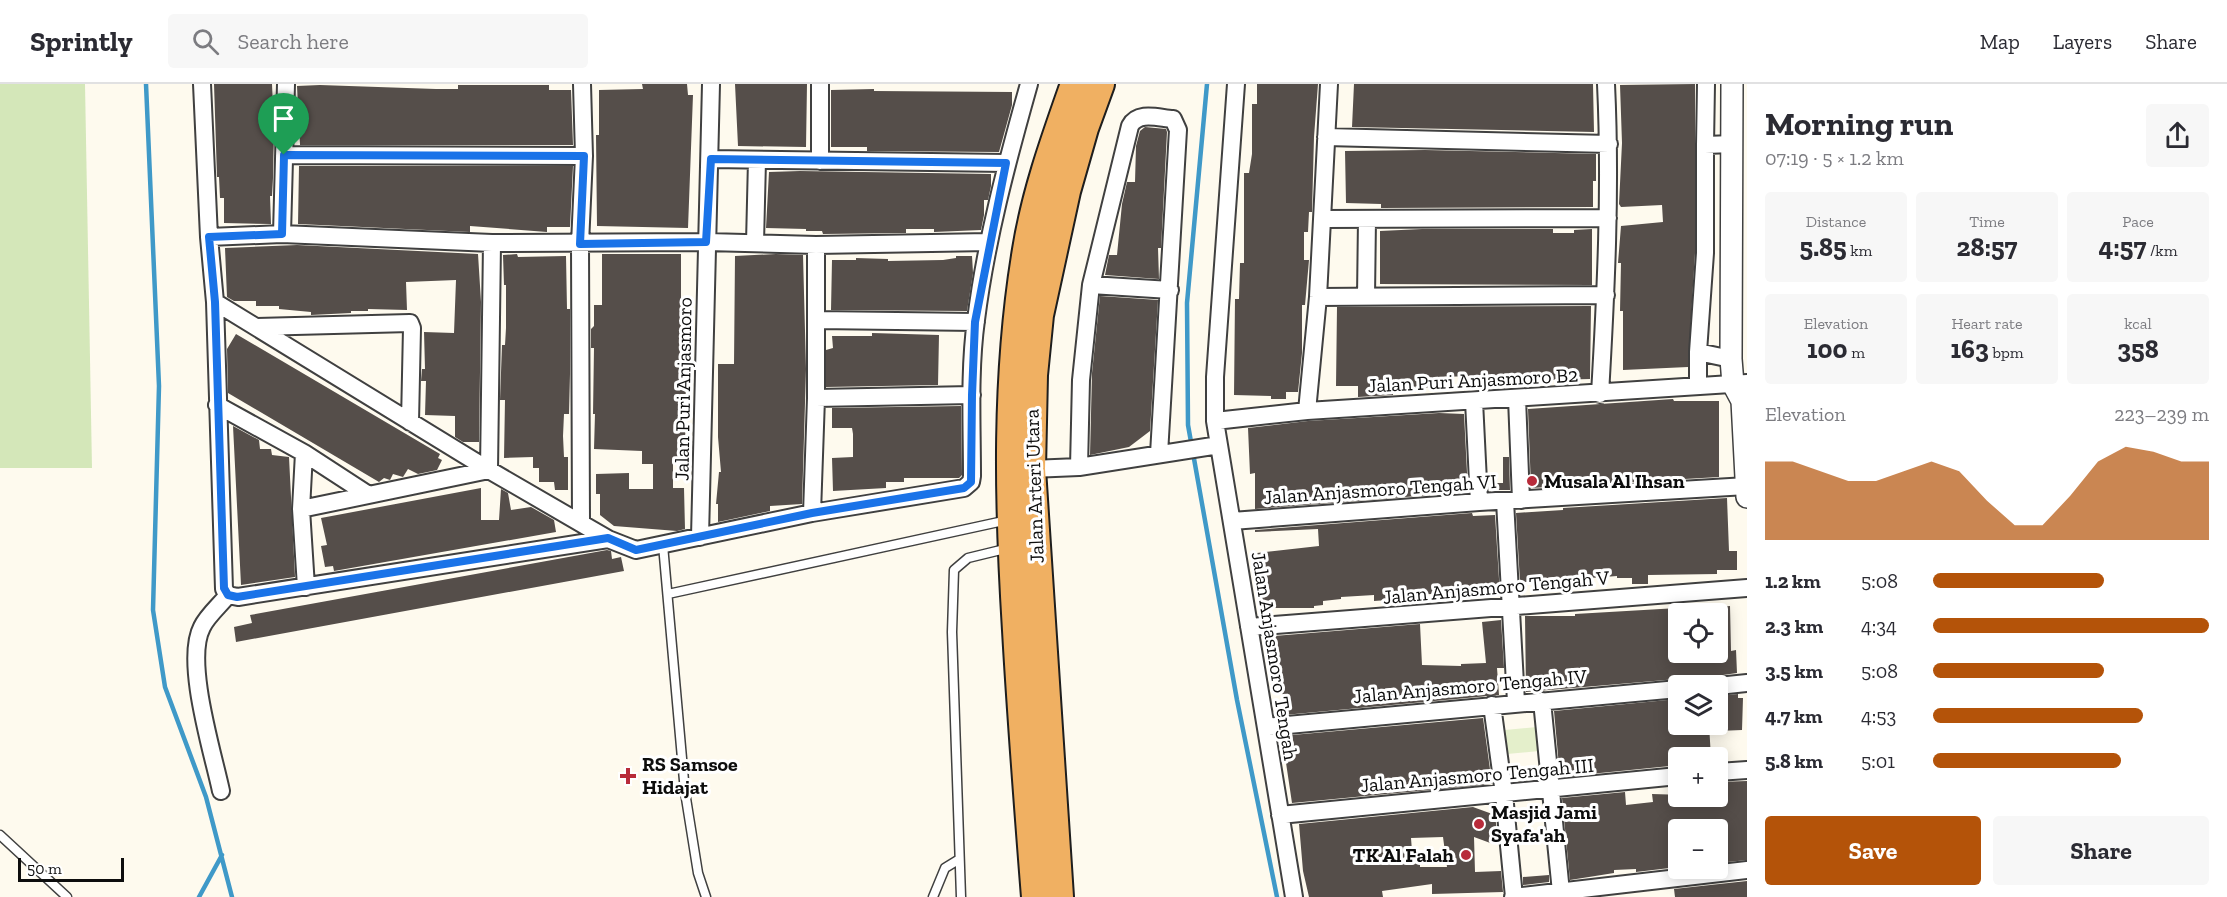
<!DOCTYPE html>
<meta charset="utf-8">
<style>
body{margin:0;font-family:"Zilla Slab",serif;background:#f7f7f7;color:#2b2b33;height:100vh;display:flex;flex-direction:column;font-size:22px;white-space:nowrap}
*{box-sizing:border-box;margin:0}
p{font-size:20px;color:#7c7c81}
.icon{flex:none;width:33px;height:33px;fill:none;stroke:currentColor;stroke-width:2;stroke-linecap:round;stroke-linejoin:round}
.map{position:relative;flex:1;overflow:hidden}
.drawer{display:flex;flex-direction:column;background:#fff;width:480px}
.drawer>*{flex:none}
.tools{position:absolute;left:1668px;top:519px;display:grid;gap:12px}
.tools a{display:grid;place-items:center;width:60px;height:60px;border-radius:6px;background:#fff;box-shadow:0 3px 15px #0003;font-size:30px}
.scale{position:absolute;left:18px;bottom:15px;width:106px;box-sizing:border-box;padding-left:6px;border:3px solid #0d0d0d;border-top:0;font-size:16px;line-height:21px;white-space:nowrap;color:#0d0d0d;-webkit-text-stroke:4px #fff;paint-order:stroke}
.pin{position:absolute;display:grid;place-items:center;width:51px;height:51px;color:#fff;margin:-62px -26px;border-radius:50% 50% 50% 0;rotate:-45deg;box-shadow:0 0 6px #0007}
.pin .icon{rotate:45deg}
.round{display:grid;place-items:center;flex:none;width:63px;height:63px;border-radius:6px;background:#f7f7f7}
.headline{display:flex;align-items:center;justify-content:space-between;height:102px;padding:0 18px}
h1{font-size:33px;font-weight:700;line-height:45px}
.metrics{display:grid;grid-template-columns:repeat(3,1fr);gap:9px;height:102px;padding:6px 18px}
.metrics div{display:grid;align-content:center;border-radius:6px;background:#f7f7f7;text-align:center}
.metrics b{font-size:26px;font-weight:700}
.metrics small{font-size:16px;font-weight:400}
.metrics p{font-size:16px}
.chart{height:168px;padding:12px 18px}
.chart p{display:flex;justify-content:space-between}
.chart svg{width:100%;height:108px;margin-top:6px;fill:#b45309;opacity:.7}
.cta{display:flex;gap:12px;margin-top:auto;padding:12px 18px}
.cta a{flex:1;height:69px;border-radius:6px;background:#b45309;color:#fff;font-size:24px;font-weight:700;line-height:69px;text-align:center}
.cta a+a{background:#f7f7f7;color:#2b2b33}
ul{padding:0 18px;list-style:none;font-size:20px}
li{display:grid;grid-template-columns:96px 72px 1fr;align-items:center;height:45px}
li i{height:15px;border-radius:8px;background:#b45309}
header{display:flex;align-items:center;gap:36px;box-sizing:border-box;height:84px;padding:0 30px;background:#fff;border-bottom:2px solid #e1e1e2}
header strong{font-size:28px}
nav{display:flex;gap:33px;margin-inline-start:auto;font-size:21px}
.search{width:420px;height:54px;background:#f7f7f7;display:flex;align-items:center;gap:15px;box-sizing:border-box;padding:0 21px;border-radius:6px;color:#7c7c81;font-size:22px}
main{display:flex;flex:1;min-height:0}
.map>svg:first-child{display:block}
.green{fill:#d4e7b9}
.pitch{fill:#e4efcb}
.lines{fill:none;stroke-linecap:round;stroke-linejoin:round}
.stream{stroke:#3f99c8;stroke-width:4.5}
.building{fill:#554e4a;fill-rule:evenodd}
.service-casing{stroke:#404040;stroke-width:11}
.minor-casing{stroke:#404040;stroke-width:20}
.tertiary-casing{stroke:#404040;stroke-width:24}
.trunk-casing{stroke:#1e1e1e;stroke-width:32}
.service{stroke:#fff;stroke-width:8}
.minor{stroke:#fff;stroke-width:16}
.tertiary{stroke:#fff;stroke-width:21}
.trunk{stroke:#f0b062;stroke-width:28}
.route-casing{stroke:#fff;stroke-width:12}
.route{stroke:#1a73e8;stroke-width:8}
.poi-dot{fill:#b82b3a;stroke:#fff;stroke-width:2}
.labels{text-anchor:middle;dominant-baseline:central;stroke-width:6;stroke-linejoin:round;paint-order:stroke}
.street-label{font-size:20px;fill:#0d0d0d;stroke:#fff}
.poi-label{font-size:20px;font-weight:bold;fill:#0d0d0d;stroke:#fff;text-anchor:start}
</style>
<header>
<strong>Sprintly</strong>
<div class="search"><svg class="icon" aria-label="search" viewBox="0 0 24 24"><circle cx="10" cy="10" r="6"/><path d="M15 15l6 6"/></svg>Search here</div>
<nav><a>Map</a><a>Layers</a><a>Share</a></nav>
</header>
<main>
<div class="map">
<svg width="1747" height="813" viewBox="0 0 1747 813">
<rect width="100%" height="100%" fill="#fefaee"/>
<path class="green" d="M 0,0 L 85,0 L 92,384 L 0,384 Z"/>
<path class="pitch" d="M 1537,643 L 1539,667 L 1507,670 L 1505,646 Z"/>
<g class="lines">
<path class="stream" d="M 146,0 L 159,302 L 153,526 L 165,603 L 206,713 L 232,813
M 1207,0 L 1187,219 L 1188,341 L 1237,616 L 1277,813
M 199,813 L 222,771"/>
</g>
<path class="building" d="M 214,0 L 272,0 L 274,45 L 273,94 L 272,112 L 270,112 L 271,140 L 224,139 L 224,114 L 220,114 L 219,93 L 217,93 Z
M 642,0 L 687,0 L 688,11 L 693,11 L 688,144 L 597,142 L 596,51 L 599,51 L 599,6 L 643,5 Z
M 735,0 L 807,0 L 806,63 L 738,62 Z
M 1257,0 L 1318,0 L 1314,53 L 1312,128 L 1309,128 L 1308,148 L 1304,148 L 1304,176 L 1309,176 L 1305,221 L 1302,221 L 1302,269 L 1298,308 L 1286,308 L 1286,315 L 1271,315 L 1271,312 L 1234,311 L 1235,215 L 1239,215 L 1240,179 L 1244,179 L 1244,89 L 1249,89 L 1252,70 L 1252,20 L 1257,20 Z
M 1354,0 L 1593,0 L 1594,48 L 1352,43 Z
M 1695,0 L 1695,169 L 1688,283 L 1623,286 L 1623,227 L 1620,227 L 1621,179 L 1618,179 L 1621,142 L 1663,138 L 1662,121 L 1621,123 L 1619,120 L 1622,59 L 1620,1 Z
M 320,1 L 436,5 L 458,5 L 458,1 L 549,1 L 549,6 L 571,6 L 573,61 L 300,61 L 297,2 Z
M 874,5 L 874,7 L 1012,8 L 1012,21 L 999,68 L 867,67 L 867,63 L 831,63 L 831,6 Z
M 1145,43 L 1166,45 L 1167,48 L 1161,164 L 1158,164 L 1159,195 L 1105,191 L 1109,171 L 1117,171 L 1122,120 L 1127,98 L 1135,98 L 1136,62 L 1140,47 Z
M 1425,66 L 1596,70 L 1596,97 L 1593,97 L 1593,123 L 1381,124 L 1381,120 L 1346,119 L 1345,67 Z
M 299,82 L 573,82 L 570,143 L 547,143 L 547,148 L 470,142 L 470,148 L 298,140 Z
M 800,87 L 991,90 L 991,102 L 988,116 L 984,116 L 984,131 L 981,146 L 934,148 L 934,145 L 906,145 L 906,149 L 823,150 L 822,147 L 806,147 L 806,145 L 766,144 L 769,88 Z
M 1422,145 L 1553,145 L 1553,149 L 1574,149 L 1574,146 L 1592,145 L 1592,201 L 1380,200 L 1380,147 Z
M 297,161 L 478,170 L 481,218 L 479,358 L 463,358 L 455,353 L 455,332 L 425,331 L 426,297 L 421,297 L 422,285 L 425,285 L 424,248 L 454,249 L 456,196 L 406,198 L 407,226 L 368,225 L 368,227 L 351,227 L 351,229 L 311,231 L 311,228 L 279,225 L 279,222 L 256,222 L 256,217 L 234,217 L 227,213 L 225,164 Z
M 517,170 L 518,173 L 566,172 L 567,225 L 570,225 L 570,290 L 569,330 L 564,330 L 563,352 L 564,373 L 568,373 L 568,406 L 555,406 L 554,398 L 539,398 L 539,384 L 533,384 L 533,373 L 504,374 L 505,316 L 500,316 L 502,261 L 505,261 L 506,244 L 506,201 L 504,201 L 503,171 Z
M 602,170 L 681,170 L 681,225 L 691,225 L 691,254 L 689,278 L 686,278 L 685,379 L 673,379 L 673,404 L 684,404 L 685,445 L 677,447 L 614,442 L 600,431 L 600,410 L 596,410 L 596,390 L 629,389 L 629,405 L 653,405 L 653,380 L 642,380 L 642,367 L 594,365 L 595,330 L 593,330 L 594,264 L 591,264 L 591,245 L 594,242 L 594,221 L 602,221 Z
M 776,170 L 803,171 L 806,285 L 802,420 L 770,422 L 770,427 L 718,438 L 718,420 L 716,420 L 719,388 L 721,388 L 718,353 L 718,280 L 734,280 L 735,172 Z
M 956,172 L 972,172 L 973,189 L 967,227 L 831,226 L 832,176 L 856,176 L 856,174 L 888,175 L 888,177 L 943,176 L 956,174 Z
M 1100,212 L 1158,216 L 1150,347 L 1129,363 L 1090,371 L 1092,289 Z
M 1591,222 L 1590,295 L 1516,297 L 1516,300 L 1496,300 L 1496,304 L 1474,305 L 1474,292 L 1439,293 L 1439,303 L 1393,305 L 1393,311 L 1358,313 L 1358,302 L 1336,302 L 1337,223 Z
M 872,249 L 939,251 L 938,301 L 826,303 L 826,266 L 833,264 L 832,252 L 872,252 Z
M 236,250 L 440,370 L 438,374 L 442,376 L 437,386 L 418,390 L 408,385 L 403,393 L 393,390 L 390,396 L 384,394 L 379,398 L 228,309 L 227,265 Z
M 1673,315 L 1674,317 L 1719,317 L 1719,393 L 1531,404 L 1528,325 Z
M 961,322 L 962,391 L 959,394 L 904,394 L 904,398 L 886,398 L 886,404 L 833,407 L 832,374 L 853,373 L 853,350 L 852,344 L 832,344 L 832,324 Z
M 1439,329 L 1464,330 L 1468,408 L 1255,425 L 1255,389 L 1250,390 L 1248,344 L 1308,337 Z
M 233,342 L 259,356 L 260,365 L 271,365 L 272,371 L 289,373 L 295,493 L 241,501 Z
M 1503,373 L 1509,373 L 1510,406 L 1495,406 L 1495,399 L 1503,399 Z
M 481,404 L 481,436 L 499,436 L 501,405 L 508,409 L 511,426 L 531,423 L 554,436 L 556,448 L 334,487 L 333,482 L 325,483 L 321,462 L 327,461 L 321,434 Z
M 1727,414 L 1729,467 L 1737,467 L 1737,486 L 1717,486 L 1717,490 L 1648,491 L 1648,500 L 1632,500 L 1632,494 L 1617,494 L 1617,492 L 1578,495 L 1578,499 L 1554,499 L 1554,495 L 1531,495 L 1531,498 L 1520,498 L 1516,429 L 1563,426 L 1563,424 Z
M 1472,429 L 1473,432 L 1495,431 L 1500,511 L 1476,512 L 1476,507 L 1416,511 L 1416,514 L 1374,517 L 1374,511 L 1341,513 L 1341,515 L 1323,517 L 1323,521 L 1314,522 L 1314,524 L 1260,524 L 1259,501 L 1263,500 L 1262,483 L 1257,469 L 1319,462 L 1318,445 L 1255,448 L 1255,446 Z
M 607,466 L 611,467 L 612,475 L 621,473 L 624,487 L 236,558 L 234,543 L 252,539 L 250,531 Z
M 1730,522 L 1731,567 L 1736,566 L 1737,589 L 1716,592 L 1710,596 L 1685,597 L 1677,595 L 1526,608 L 1525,532 L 1575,532 L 1575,530 L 1678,524 L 1678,568 L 1718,568 L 1718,523 Z
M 1501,536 L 1504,584 L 1497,584 L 1499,611 L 1284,631 L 1282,607 L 1277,608 L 1273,583 L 1278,582 L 1274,552 L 1420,540 L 1422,581 L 1461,582 L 1461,580 L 1486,579 L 1482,538 Z
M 1738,610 L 1738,614 L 1743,614 L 1742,646 L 1718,647 L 1718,612 Z
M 1678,615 L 1678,640 L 1709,640 L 1711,674 L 1670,673 L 1670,682 L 1560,693 L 1554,627 Z
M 1483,634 L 1492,700 L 1292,719 L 1285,672 L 1282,672 L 1281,652 Z
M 1747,697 L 1747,776 L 1718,779 L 1718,746 L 1678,746 L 1678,783 L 1636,788 L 1636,785 L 1614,786 L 1614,789 L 1570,796 L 1562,714 L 1625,708 L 1626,721 L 1653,718 L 1652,710 L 1718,712 L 1718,698 Z
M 1473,723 L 1495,731 L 1497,748 L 1493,760 L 1474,753 L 1475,788 L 1501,787 L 1503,808 L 1432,810 L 1432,800 L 1382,807 L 1383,813 L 1309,813 L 1303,787 L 1299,740 ZM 1443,753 L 1447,783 L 1420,783 L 1420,779 L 1413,780 L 1411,754 Z
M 1549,791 L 1549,798 L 1523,801 L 1523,793 Z
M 1747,797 L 1747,813 L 1675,813 L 1674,805 Z"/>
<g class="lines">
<g class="service-casing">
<path id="service" d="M 663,461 L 685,708 L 698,789 L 706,813
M 668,510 L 1008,436
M 0,751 L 67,813
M 933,813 L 945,784 L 958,776
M 961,813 L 952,548 L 954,486 L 968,474 L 1009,464"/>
</g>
<g class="minor-casing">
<path id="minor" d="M 202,0 L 209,153 L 215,218 L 224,505 L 228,511
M 820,0 L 820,77
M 1236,0 L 1215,293 L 1215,337 L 1294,813
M 1326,53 L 1609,60
M 1705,61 L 1706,0
M 284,71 L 584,72
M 711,75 L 1006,79
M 1322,135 L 1608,134
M 282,150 L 286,0
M 209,153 L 282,150 L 492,159 L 707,158 L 816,161 L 989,158
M 755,159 L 757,76
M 1091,201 L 1170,206
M 1318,213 L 1606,211
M 1366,213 L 1367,135
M 215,218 L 489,386 L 608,455 L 636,466 L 812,429 L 964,404 L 971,398 L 972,392 C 972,340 969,287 976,236 C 986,156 1007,78 1029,0
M 817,236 L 976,238
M 257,243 L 410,239 L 412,244 L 410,338
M 1731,275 L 1698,268 L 1705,169 L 1705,61 L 1733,60
M 1698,302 L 1698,268
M 1600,310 C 1606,207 1611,103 1606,0
M 816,314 L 972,311
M 1517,314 L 1521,416
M 1474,317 L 1479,418
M 217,321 L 304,369 L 367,410
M 1307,327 L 1318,213 L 1329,0
M 1215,337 L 1307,327 L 1747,299
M 304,369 L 301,425 L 306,503
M 1079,383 L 1081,296 L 1091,201 L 1130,42 C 1138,27 1158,34 1173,35 L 1178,46 L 1159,370
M 1031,385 L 1079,383 L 1219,361
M 1505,417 L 1516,618
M 301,425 L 489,386 L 492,159
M 812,429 L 816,314 L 816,161
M 1232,437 L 1479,418 L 1747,402
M 581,438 L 580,160 L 584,72 L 582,0
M 700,453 L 711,0
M 228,511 L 238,513 L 608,455
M 1249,543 L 1747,504
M 1718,602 L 1747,599
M 1542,617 L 1561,808
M 1492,621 L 1504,710 L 1514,813
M 1266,643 L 1678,605
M 1718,688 L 1747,686
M 221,707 C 213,669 184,577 202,543 C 207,532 220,521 228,511
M 1280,731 L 1678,692
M 1513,813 L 1747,786"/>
</g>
<g class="tertiary-casing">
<path id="tertiary" d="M 1732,0 L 1731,275 L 1733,300 L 1742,317 L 1747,413"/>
</g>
<g class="trunk-casing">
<path id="trunk" d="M 1036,813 C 1029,724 1022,635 1017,546 C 1009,418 1006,292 1027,166 C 1036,109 1056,54 1075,0
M 1059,813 L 1031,385 L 1033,291 L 1039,231 L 1066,107 L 1084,44 L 1100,0"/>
</g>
<use href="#service" class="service"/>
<use href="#minor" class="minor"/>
<use href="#tertiary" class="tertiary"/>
<use href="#trunk" class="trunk"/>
</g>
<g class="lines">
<g class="route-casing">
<path id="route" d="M 284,71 L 584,72 L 580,160 L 706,158 L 711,75 L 1006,79 L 975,238 L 972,311 L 971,398 L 964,404 L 812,429 L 636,466 L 608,454 L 237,513 L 228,511 L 224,504 L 215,218 L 209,153 L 282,150 Z"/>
</g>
<use href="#route" class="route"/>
</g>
<g class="poi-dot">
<circle cx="1532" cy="397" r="6"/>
<path d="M625 683h6v6h6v6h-6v6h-6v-6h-6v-6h6z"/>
<circle cx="1479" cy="740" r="6"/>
<circle cx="1466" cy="771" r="6"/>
</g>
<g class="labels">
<g class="street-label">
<text transform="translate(1473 296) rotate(-3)">Jalan Puri Anjasmoro B2</text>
<text transform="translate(683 305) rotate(-89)">Jalan Puri Anjasmoro</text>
<text transform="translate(1034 402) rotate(-92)">Jalan Arteri Utara</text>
<text transform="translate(1380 405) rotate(-4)">Jalan Anjasmoro Tengah VI</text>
<text transform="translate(1496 503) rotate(-5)">Jalan Anjasmoro Tengah V</text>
<text transform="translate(1275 572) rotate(81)">Jalan Anjasmoro Tengah</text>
<text transform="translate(1470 602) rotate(-5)">Jalan Anjasmoro Tengah IV</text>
<text transform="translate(1477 691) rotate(-5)">Jalan Anjasmoro Tengah III</text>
</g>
<g class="poi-label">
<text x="1544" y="397">Musala Al Ihsan</text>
<text x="642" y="680">RS Samsoe<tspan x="642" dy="23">Hidajat</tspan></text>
<text x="1491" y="728">Masjid Jami<tspan x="1491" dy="23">Syafa'ah</tspan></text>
<text x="1454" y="771" text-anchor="end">TK Al Falah</text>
</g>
</g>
</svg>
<div class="tools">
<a><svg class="icon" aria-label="locate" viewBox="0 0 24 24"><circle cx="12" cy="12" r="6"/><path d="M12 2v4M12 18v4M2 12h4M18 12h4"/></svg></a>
<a><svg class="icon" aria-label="layers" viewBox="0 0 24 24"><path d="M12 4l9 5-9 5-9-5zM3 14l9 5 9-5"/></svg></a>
<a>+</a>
<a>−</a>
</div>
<div class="scale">50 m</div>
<div class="pin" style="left:284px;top:71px;background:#1e9e55"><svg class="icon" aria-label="arrive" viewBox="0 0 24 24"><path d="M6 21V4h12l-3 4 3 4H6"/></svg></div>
</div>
<section class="drawer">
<div class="headline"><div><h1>Morning run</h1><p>07:19 · 5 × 1.2 km</p></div><a class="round"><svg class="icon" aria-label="share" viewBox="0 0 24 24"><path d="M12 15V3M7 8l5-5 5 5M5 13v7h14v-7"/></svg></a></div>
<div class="metrics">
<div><p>Distance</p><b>5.85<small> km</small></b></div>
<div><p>Time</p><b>28:57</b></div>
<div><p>Pace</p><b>4:57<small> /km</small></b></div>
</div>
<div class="metrics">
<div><p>Elevation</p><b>100<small> m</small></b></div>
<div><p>Heart rate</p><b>163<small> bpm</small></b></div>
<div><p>kcal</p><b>358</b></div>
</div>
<div class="chart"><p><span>Elevation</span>223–239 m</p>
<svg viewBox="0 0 160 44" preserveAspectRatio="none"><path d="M0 44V12L10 12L20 16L30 20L40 20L50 16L60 12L70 16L80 28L90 38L100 38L110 26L120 12L130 6L140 8L150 12L160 12V44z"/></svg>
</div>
<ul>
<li><b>1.2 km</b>5:08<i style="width:62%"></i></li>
<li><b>2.3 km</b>4:34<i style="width:100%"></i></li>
<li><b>3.5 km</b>5:08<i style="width:62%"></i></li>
<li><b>4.7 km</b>4:53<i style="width:76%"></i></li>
<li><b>5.8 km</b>5:01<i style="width:68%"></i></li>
</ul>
<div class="cta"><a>Save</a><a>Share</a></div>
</section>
</main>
